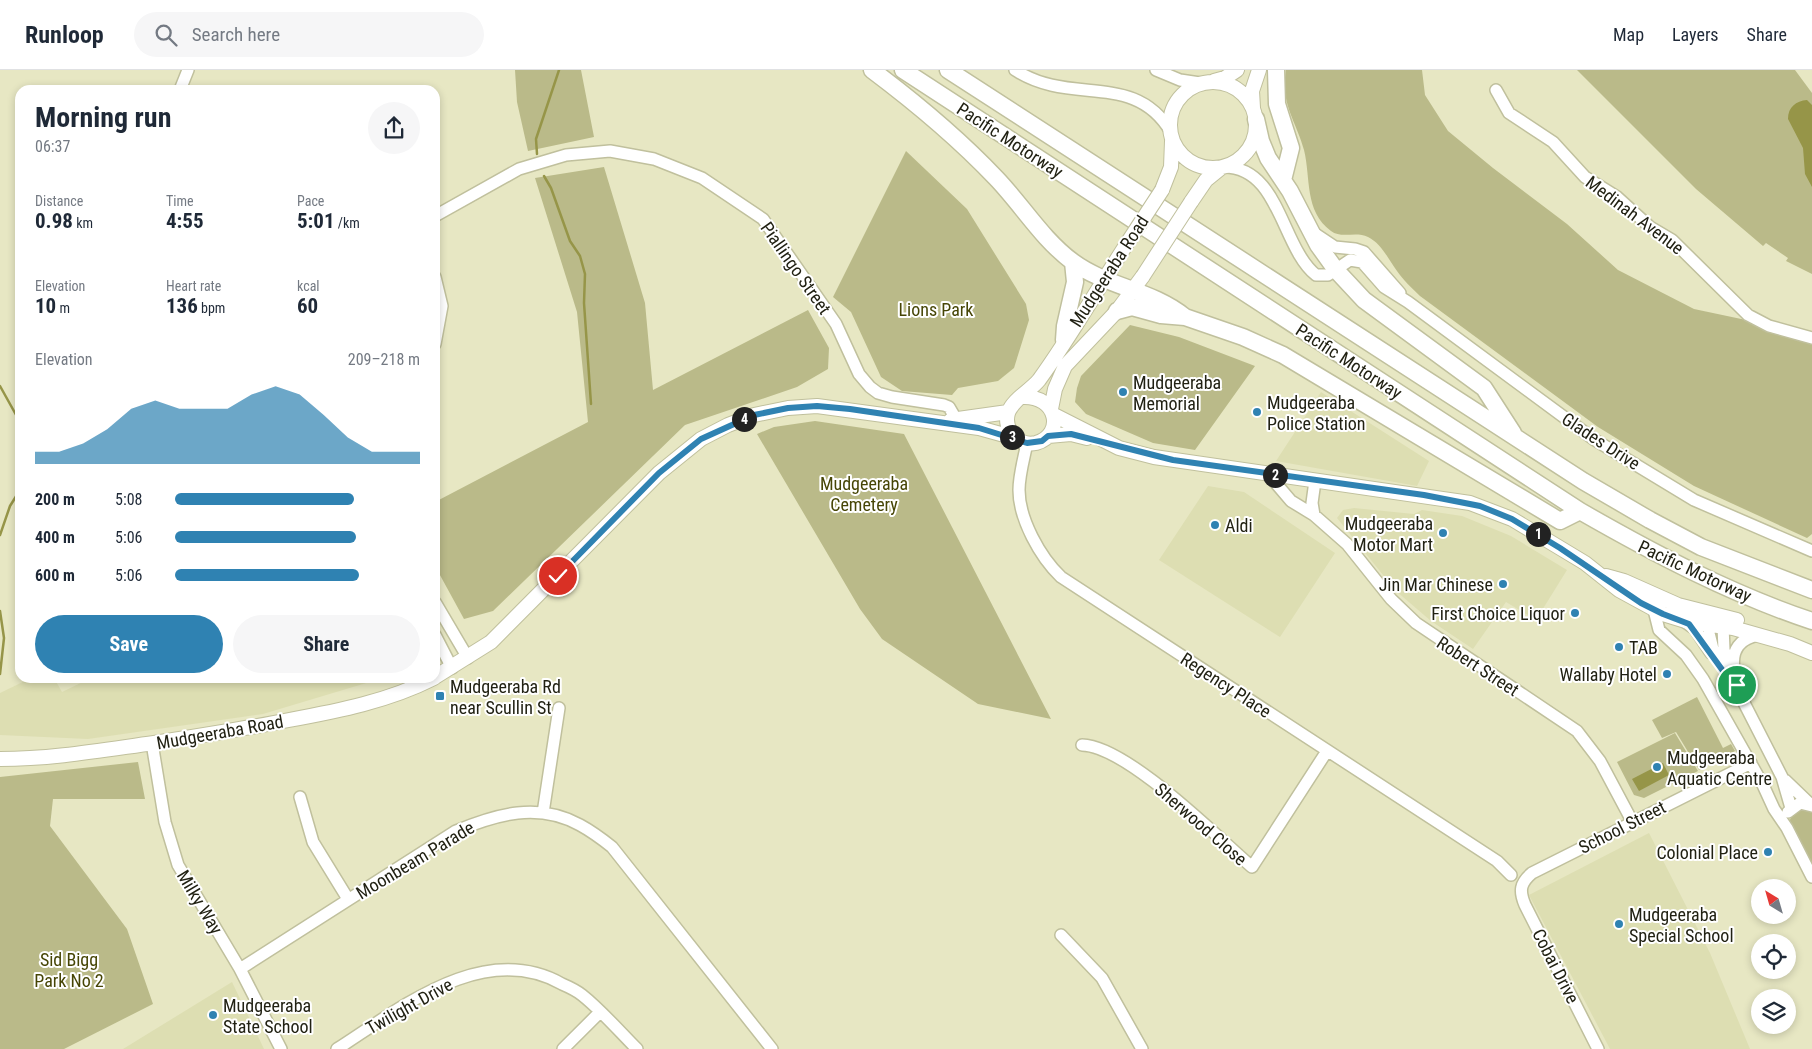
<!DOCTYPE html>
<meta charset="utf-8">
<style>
body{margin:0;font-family:"Roboto Condensed",sans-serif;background:#f6f6f7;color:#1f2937;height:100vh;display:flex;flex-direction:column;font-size:19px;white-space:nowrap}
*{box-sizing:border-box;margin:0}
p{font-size:16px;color:#747a83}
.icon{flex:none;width:28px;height:28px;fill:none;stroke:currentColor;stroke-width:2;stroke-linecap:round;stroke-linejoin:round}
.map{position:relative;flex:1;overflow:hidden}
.details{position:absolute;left:15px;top:15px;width:425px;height:598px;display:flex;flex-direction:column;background:#fff;border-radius:15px;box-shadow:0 2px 8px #0003}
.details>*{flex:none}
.needle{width:32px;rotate:323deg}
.fabs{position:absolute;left:1751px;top:809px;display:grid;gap:10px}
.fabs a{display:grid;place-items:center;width:45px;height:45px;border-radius:50%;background:#fff;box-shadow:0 2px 8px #0003;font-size:25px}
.pin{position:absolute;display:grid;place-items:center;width:42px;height:42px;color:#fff;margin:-21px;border:2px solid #fff;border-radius:50%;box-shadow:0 1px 5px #0007}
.km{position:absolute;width:25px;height:25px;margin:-12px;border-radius:50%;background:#222;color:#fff;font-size:14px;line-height:25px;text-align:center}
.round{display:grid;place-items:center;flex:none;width:52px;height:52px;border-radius:26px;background:#f6f6f7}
.summary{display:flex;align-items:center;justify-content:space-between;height:85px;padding:0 20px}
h1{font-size:28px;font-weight:700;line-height:38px}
.figures{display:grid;grid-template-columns:repeat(3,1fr);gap:8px;height:85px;padding:5px 20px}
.figures div{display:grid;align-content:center}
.figures b{font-size:21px;font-weight:700}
.figures small{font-size:14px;font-weight:400}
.figures p{font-size:14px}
.chart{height:140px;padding:10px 20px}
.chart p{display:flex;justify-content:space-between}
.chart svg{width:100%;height:90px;margin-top:5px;fill:#2f82b2;opacity:.7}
.button{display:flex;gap:10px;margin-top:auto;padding:10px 20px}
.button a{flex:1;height:58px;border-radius:30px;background:#2f82b2;color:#fff;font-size:20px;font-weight:700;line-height:58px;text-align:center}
.button a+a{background:#f6f6f7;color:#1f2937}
ul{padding:0 20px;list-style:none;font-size:16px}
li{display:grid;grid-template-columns:80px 60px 1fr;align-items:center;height:38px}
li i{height:12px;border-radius:6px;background:#2f82b2}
header{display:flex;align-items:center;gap:30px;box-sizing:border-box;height:70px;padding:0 25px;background:#fff;border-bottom:1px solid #e0e1e3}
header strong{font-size:24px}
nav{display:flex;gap:28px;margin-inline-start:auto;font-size:18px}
.search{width:350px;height:45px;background:#f6f6f7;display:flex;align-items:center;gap:12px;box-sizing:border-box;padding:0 18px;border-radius:28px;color:#747a83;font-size:19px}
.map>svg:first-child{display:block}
.built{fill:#dddeb2}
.green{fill:#baba89}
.water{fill:#969548}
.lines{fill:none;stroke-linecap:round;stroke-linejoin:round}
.stream{stroke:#969548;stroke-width:2.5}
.minor-casing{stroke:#c0c09d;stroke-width:14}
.major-casing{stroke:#c0c09d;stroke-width:16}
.highway-casing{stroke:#c0c09d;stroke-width:19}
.minor{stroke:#fff;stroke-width:11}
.major{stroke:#fff;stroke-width:14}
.highway{stroke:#fff;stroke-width:16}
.major-bridge-casing{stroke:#c0c09d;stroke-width:16;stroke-linecap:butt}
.major-bridge{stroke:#fff;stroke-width:14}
.route-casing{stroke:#fff;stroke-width:10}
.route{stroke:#2f82b2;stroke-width:6}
.poi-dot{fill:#2f82b2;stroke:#fff;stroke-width:2}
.labels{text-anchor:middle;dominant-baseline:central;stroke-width:4;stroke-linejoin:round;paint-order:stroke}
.street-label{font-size:18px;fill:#212113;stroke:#fff}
.park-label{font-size:18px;fill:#464505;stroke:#fff}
.poi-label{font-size:18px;fill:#212113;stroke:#fff;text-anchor:start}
</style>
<header>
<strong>Runloop</strong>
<div class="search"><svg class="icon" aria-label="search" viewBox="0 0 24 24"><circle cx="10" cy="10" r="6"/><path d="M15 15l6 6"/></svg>Search here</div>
<nav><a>Map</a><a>Layers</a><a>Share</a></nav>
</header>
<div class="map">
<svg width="1812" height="979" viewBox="0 0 1812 979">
<rect width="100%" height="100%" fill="#e7e7c3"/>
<path class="built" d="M 1321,322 L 1429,391 L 1417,416 L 1276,391 Z
M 1208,416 L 1244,422 L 1335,483 L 1280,567 L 1159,490 Z
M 1354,438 L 1414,444 L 1422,440 L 1462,446 L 1511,466 L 1567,500 L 1536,550 L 1506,532 L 1473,579 L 1431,551 L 1396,521 L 1337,448 L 1343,440 Z
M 31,608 L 54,608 L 62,622 L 91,608 L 383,608 L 263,644 L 88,669 L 0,665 L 0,623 Z
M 1649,763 L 1710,883 L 1750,979 L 1610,979 L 1529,825 Z
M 232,912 L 264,979 L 123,979 Z"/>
<path class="green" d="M 515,0 L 581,0 L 594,67 L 528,81 L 517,32 Z
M 1286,0 L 1422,0 L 1425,25 L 1448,61 L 1493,98 L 1567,154 L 1618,200 L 1694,239 L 1746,250 L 1767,260 L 1812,274 L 1812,464 L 1807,468 L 1694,416 L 1598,357 L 1420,226 C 1412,218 1403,210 1397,201 C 1388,189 1382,174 1368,167 C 1356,161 1341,169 1331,161 C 1304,141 1311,108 1304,80 C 1296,50 1280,34 1286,0 Z
M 1577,0 L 1795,0 L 1812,23 L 1812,204 L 1786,191 L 1788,188 L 1766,173 L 1763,176 L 1696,119 Z
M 906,81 L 967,139 L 1026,234 L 1029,250 L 1014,298 L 998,311 L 958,318 L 952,325 L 902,321 L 881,307 L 851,242 L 833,227 Z
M 604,97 L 645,233 L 653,320 L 808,240 L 829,278 L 828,299 L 797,317 L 685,355 L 493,541 L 464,549 L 435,496 L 435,432 L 588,352 L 577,242 L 535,108 Z
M 1130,255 L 1179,267 L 1255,296 L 1195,380 L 1153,373 L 1086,344 L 1075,332 L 1077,318 L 1081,306 Z
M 815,351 L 904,364 L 1051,649 L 978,634 L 882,569 L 860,539 L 757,364 L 774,357 Z
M 1697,627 L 1723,678 L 1731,674 L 1735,681 L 1699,700 L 1676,662 L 1662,668 L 1652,650 Z
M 1675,663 L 1698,701 L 1644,728 L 1634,725 L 1617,692 Z
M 138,692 L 145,729 L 53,729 L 50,756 L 127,859 L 153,934 L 64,979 L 0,979 L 0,707 Z
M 1803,739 L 1812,742 L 1812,799 L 1789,752 L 1792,745 Z"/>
<path class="water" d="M 1807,30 L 1812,35 L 1812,117 L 1805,104 L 1803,78 L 1788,49 C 1788,37 1796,31 1807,30 Z
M 1663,693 L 1669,705 L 1639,721 L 1632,709 Z"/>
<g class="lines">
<path class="stream" d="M 537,84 L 536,69 L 559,0
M 544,106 L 551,118 L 570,171 L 580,186 L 585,204 L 584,233 L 591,334
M 0,316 L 20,352
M 0,465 L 10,436 L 20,420
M 0,541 L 4,568 L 0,604"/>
<g class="minor-casing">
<path id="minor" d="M 1015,0 C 1072,37 1134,0 1171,62
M 1156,0 L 1180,10 L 1200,13
M 180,20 L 188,0
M 1496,20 L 1509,43 L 1553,72 L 1585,107 L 1617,127 L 1650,157 L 1672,170 L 1748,245 L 1769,256 L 1812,268
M 1224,97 C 1280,97 1281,177 1316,205 L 1328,205 L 1350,190 L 1362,192 L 1384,217 L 1408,232 L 1595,370 L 1694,430 L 1812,481
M 435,146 L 519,99 L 566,85 L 610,81 L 654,89 L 702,108 L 763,149 L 836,254 L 859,304 L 870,317 L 878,323 L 892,327 L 944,335 L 949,337 L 956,349
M 1314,163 L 1335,177 L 1355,179 L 1364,182 L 1400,223
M 435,207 L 442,236 L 435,274
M 1027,373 C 1024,388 1019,405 1019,420 C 1019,449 1040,487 1061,507 L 1497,791 L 1511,805
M 1268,404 L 1291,431 L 1314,445 L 1347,474 L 1391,529 L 1416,553 L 1577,661 L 1600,691 L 1632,751
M 1314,445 L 1312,433 L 1315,411
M 435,532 L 468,588
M 1654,540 L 1659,560 L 1686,585 L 1703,609 L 1763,715 L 1774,739 L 1787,758 L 1812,807
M 1685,552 L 1695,559 L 1711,583
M 1711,554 L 1709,563 L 1713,579 L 1739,623 L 1782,707 L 1791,738
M 1723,556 L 1724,580 L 1732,600
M 435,565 L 452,598
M 1734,599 C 1731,580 1740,568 1759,565
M 152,673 L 165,752 L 178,795 L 240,899 L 281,979
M 1082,675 C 1127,676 1217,767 1252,797 L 1327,681
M 1785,710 L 1811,735
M 300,727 L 313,772 L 348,829
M 1788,742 L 1800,733 L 1812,736
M 543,743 L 559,638
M 1061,865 L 1102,908 L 1142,979
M 240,899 L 456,761 C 497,744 538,732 580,755 C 591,761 602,769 612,777 L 772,979
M 337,979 C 401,938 484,870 562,914 C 569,917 577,921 582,925 C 601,940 620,962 637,979
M 563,979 L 599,943
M 1598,979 L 1525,835 C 1519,821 1520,813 1532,803 L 1751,693"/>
</g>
<g class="major-casing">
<path id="major" d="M 1214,11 L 1225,8 L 1237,0
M1170 55a43 43 0 1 1 86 0a43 43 0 1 1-86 0Z
M 1253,38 L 1252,21 L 1259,0
M 1162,120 L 1171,97 L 1172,71
M 1191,132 L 1206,110 L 1222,97
M 1022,327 C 1058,325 1065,365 1036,373 C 1019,377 1003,360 1008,343 C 1013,329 1030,321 1039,310 C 1071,266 1098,218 1128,172
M 1051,339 L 1055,319 L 1065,296 L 1117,241 L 1143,206
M 1054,345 L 1119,378 L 1154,387 L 1470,433 L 1512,449 L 1585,493 L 1619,520 L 1663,544 L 1689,552 L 1733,558 L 1790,574 L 1812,583
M 951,350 L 1008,342
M 1048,366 L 1071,364 L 1087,368
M 1606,506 L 1624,511 L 1678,535 L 1737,550
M 435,607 L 491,572 L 659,403 L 701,369 L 728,355 L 754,345 L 788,338 L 817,336 L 979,358 L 1015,368
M 0,689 C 52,689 103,680 154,673 C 199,666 244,659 289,650 C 338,641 389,631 434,608"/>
</g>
<g class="highway-casing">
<path id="highway" d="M 872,0 C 916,33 958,68 996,108 C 1022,135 1042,169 1073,192 C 1107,217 1152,220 1185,247
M 903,0 L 1580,441 C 1655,484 1731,524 1812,551
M 948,0 L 1583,411 L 1650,450 L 1701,477 L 1812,520
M 1276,0 L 1277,34 L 1291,78 L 1283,110
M 1256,49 L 1261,71 L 1268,88 L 1290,121 L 1318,175 L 1336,200 L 1364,230 L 1484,318 L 1513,363
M 1117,241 L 1132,237 L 1161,245 L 1185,247 L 1243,267 L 1283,285 L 1560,451 L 1580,441
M 1064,270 L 1065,256 L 1075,212 L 1073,192"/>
</g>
<use href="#minor" class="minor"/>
<use href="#major" class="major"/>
<use href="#highway" class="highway"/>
<g class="major-bridge-casing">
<path id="major-bridge" d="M 1128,172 L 1162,120
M 1143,206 L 1191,132"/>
</g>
<use href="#major-bridge" class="major-bridge"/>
</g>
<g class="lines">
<g class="route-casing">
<path id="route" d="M 558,506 L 659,403 L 701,369 L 754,345 L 788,338 L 817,336 L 850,339 L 979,358 L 1027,373 L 1042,371 L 1048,366 L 1071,364 L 1173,390 L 1424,425 L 1480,436 L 1512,449 L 1560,478 L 1641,533 L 1663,544 L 1689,554 L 1739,623 L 1737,615"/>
</g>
<use href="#route" class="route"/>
</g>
<g class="poi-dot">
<circle cx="1123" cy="322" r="5"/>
<circle cx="1257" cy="342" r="5"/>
<circle cx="1215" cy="455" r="5"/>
<circle cx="1443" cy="463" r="5"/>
<circle cx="1503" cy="514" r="5"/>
<circle cx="1575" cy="543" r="5"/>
<circle cx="1619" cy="577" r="5"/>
<circle cx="1667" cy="604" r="5"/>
<rect x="435" y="621" width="10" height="10" rx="2.5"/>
<circle cx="1657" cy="697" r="5"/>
<circle cx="1768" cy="782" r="5"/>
<circle cx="1619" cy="854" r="5"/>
<circle cx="213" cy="945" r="5"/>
</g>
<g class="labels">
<g class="street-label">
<text transform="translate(1010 70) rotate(33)">Pacific Motorway</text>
<text transform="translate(1635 145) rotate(37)">Medinah Avenue</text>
<text transform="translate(796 198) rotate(55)">Piallingo Street</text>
<text transform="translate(1109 201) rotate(-57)">Mudgeeraba Road</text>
<text transform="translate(1349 291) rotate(33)">Pacific Motorway</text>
<text transform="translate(1601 371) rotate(33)">Glades Drive</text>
<text transform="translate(1695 501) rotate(25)">Pacific Motorway</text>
<text transform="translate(1478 596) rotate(33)">Robert Street</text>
<text transform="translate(1226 615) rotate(33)">Regency Place</text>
<text transform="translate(220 662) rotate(-10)">Mudgeeraba Road</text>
<text transform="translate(1201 754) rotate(41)">Sherwood Close</text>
<text transform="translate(1622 757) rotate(-27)">School Street</text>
<text transform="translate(415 790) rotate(-31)">Moonbeam Parade</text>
<text transform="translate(200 832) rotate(59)">Milky Way</text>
<text transform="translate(1556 896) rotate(63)">Cobai Drive</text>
<text transform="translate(409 936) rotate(-29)">Twilight Drive</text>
</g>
<g class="park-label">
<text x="936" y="239">Lions Park</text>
<text x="864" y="413">Mudgeeraba<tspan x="864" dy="21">Cemetery</tspan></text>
<text x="69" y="889">Sid Bigg<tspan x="69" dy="21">Park No 2</tspan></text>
</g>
<g class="poi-label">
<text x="1133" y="312">Mudgeeraba<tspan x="1133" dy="21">Memorial</tspan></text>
<text x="1267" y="332">Mudgeeraba<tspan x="1267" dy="21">Police Station</tspan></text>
<text x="1433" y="453" text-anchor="end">Mudgeeraba<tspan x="1433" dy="21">Motor Mart</tspan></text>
<text x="1225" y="455">Aldi</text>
<text x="1493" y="514" text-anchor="end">Jin Mar Chinese</text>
<text x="1565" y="543" text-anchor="end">First Choice Liquor</text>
<text x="1629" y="577">TAB</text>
<text x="1657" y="604" text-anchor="end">Wallaby Hotel</text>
<text x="450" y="616">Mudgeeraba Rd<tspan x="450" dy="21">near Scullin St</tspan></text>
<text x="1667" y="687">Mudgeeraba<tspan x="1667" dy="21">Aquatic Centre</tspan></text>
<text x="1758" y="782" text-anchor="end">Colonial Place</text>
<text x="1629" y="844">Mudgeeraba<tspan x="1629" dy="21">Special School</tspan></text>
<text x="223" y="935">Mudgeeraba<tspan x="223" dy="21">State School</tspan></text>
</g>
</g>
</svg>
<div class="fabs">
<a><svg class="needle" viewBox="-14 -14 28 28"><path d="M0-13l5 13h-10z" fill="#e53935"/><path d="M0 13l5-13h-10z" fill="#747a83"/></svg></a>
<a><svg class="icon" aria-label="locate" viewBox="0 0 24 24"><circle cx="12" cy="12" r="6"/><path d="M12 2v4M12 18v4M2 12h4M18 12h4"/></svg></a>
<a><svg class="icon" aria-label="layers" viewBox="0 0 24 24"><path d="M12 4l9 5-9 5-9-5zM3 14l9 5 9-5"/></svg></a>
</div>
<div class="pin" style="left:1737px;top:615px;background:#1e9e55"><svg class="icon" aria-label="arrive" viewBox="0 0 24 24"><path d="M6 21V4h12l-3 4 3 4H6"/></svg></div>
<div class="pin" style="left:558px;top:506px;background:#d93025"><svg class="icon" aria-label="check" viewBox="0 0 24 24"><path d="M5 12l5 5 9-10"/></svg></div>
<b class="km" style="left:1538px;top:464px">1</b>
<b class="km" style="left:1275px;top:405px">2</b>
<b class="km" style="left:1012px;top:367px">3</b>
<b class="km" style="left:744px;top:349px">4</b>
<section class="details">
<div class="summary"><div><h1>Morning run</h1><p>06:37</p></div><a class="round"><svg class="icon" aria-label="share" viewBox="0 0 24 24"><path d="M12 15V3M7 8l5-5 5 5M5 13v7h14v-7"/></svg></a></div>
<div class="figures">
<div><p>Distance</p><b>0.98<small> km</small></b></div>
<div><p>Time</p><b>4:55</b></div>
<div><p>Pace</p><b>5:01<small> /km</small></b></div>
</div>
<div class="figures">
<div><p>Elevation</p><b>10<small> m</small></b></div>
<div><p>Heart rate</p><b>136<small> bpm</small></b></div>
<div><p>kcal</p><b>60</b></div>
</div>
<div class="chart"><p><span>Elevation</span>209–218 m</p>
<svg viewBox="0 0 160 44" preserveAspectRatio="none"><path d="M0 44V38L10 38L20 34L30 27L40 17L50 13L60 17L70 17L80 17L90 10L100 6L110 10L120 20L130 31L140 38L150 38L160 38V44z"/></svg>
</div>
<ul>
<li><b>200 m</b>5:08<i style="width:73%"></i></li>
<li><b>400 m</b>5:06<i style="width:74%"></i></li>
<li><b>600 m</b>5:06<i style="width:75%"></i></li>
</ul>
<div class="button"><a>Save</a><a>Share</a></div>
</section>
</div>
